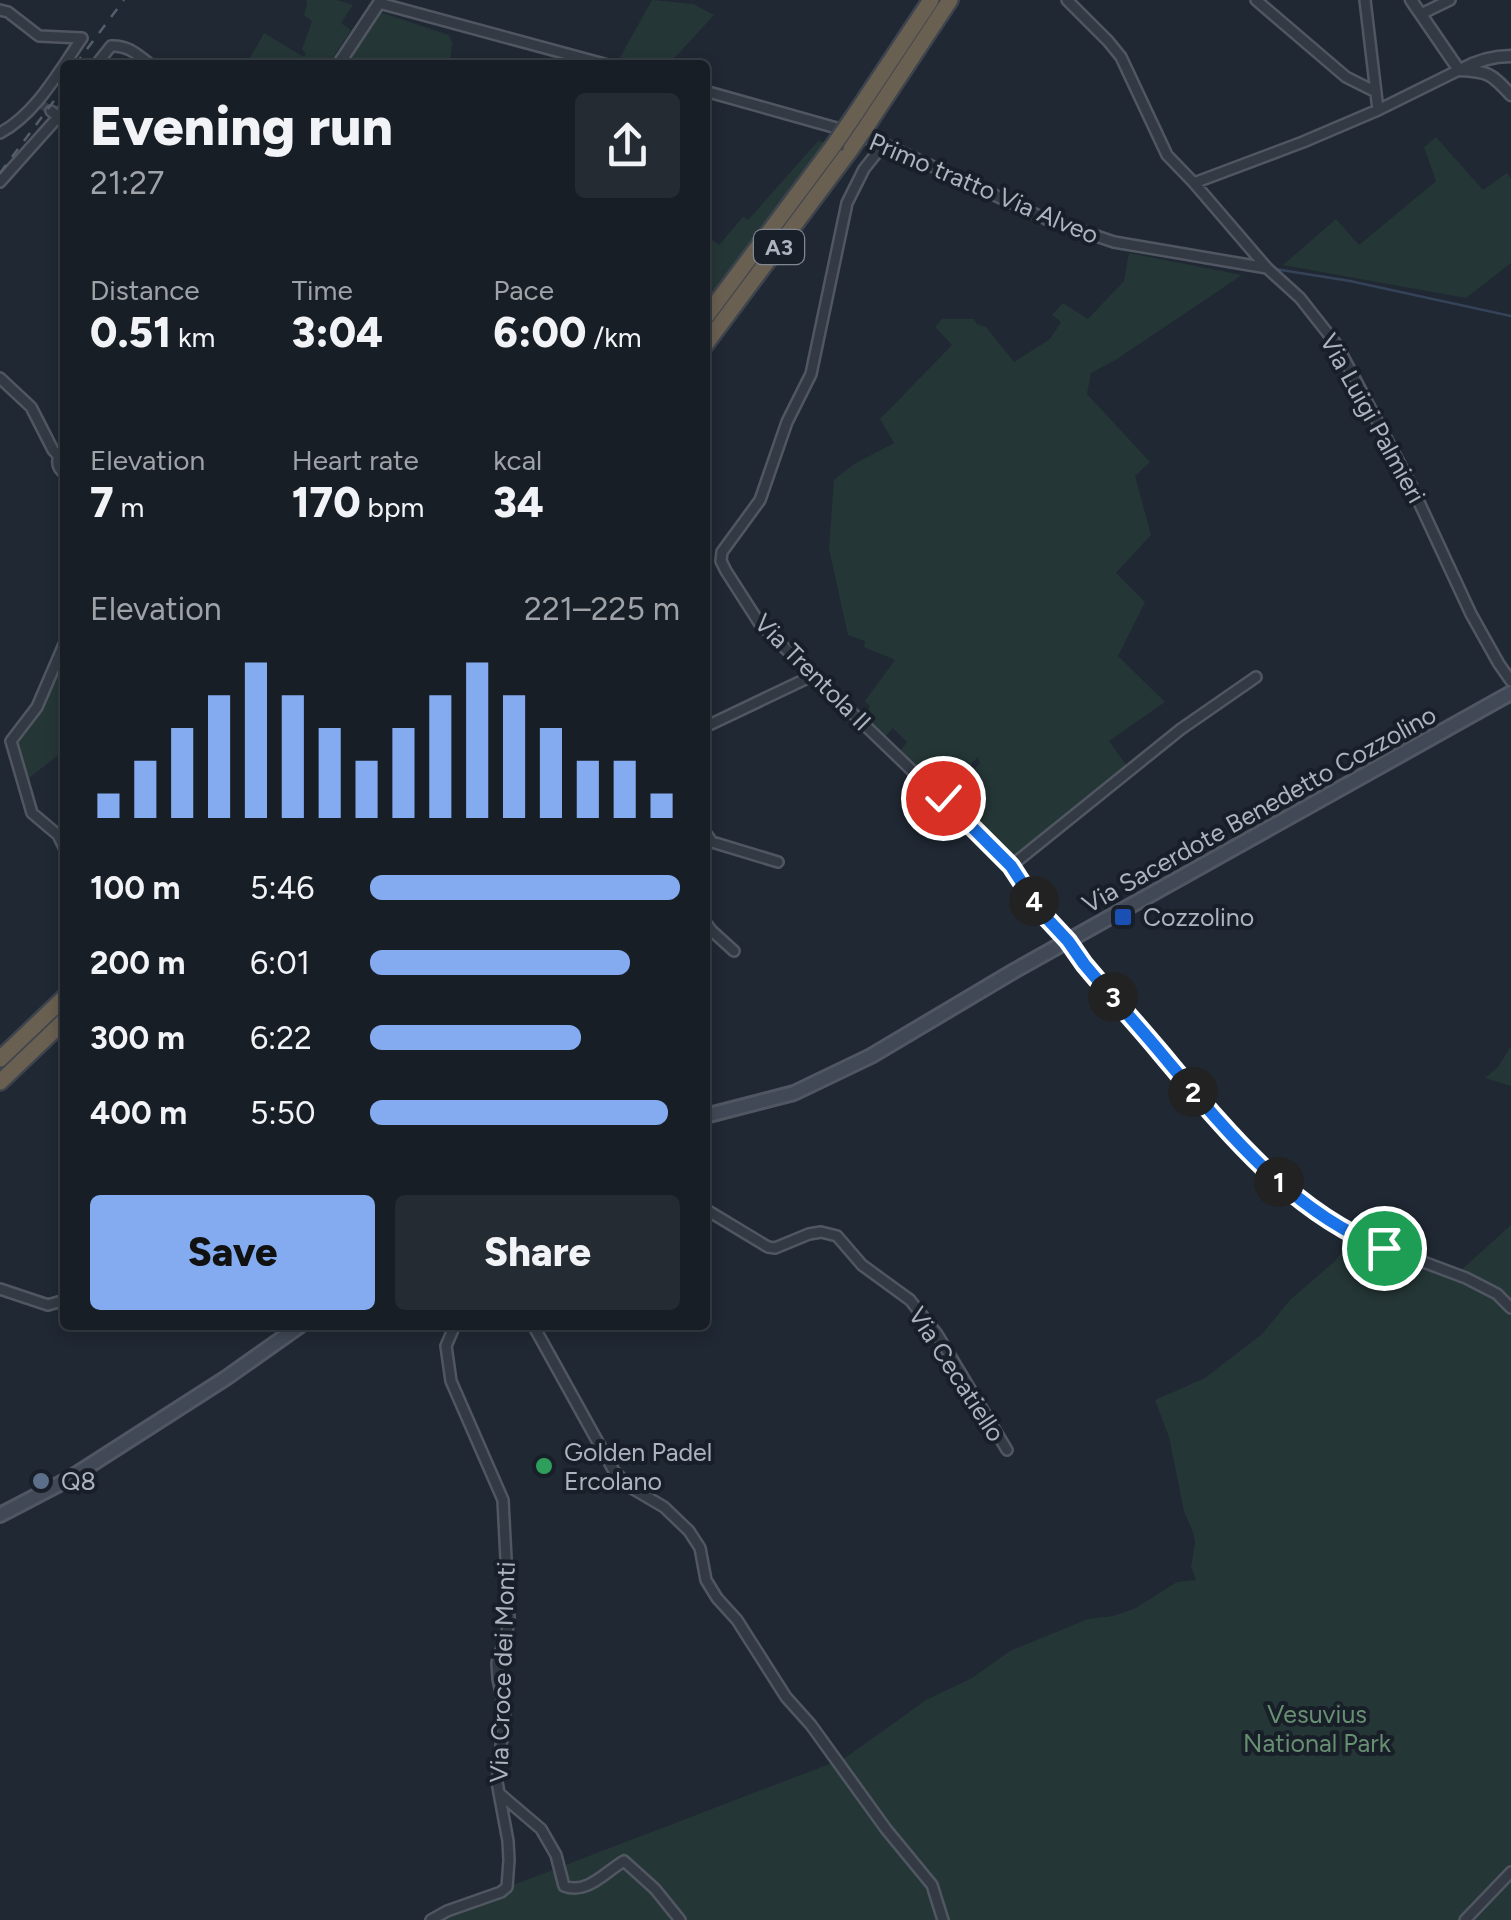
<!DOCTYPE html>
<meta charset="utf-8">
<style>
body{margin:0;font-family:Figtree,sans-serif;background:#252b32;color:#f1f3f6;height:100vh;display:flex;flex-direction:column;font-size:38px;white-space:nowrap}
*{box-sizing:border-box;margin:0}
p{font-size:32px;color:#9fa2a7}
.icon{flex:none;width:55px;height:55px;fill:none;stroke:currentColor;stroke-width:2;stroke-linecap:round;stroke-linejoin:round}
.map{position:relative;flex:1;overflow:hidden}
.drawer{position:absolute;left:60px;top:60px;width:650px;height:1270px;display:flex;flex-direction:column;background:#181e26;border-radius:10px;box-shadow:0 5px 15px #0003,0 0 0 2px #363c43}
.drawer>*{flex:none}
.pin{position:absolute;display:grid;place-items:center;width:85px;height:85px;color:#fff;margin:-42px;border:5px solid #fff;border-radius:50%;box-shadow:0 2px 10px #0007}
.km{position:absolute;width:50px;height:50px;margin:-25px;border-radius:50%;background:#222;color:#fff;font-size:28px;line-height:50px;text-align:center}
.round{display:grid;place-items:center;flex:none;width:105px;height:105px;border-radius:10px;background:#252b32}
.overview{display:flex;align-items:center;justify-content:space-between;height:170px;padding:0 30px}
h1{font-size:55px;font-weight:800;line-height:75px}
.figures{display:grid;grid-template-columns:repeat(3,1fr);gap:15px;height:170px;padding:10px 30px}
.figures div{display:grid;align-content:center}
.figures b{font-size:42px;font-weight:800}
.figures small{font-size:28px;font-weight:400}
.figures p{font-size:28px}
.chart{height:280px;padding:20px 30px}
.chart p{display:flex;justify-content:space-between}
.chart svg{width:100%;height:180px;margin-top:10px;stroke:#84abef;stroke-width:6}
.cta{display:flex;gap:20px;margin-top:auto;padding:20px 30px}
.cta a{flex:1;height:115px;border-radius:10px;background:#84abef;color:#111;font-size:40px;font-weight:800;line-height:115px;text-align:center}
.cta a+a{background:#252b32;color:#f1f3f6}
ul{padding:0 30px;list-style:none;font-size:32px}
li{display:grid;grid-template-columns:160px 120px 1fr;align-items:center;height:75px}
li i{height:25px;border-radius:12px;background:#84abef}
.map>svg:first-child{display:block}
.green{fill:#253636}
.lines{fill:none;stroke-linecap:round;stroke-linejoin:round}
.stream{stroke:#35435a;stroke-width:2.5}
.minor-tunnel{stroke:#353d48;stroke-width:9;stroke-dasharray:9 4.5;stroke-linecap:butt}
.minor-casing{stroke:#515762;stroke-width:14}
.tertiary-casing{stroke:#515762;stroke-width:15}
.secondary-casing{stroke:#515762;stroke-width:18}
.motorway-casing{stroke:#3e444e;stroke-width:20}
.minor{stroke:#333a44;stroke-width:9}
.tertiary{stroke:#333a44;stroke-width:10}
.secondary{stroke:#414957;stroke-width:12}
.motorway{stroke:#6a6051;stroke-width:15}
.rail{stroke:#555e6b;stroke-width:2.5;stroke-dasharray:10 10;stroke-linecap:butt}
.motorway-bridge-casing{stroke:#3e444e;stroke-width:20;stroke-linecap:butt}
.motorway-bridge{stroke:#6a6051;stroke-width:15}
.route-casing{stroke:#fff;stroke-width:20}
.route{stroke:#1a73e8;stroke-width:12}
.transit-dot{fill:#1a4fb4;stroke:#191f28;stroke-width:4}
.leisure-dot{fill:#2e9e5b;stroke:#191f28;stroke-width:4}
.service-dot{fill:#5c6f8a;stroke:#191f28;stroke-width:4}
.labels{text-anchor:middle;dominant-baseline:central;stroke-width:8;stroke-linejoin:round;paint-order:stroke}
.shield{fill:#191f28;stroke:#818793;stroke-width:2.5}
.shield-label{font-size:22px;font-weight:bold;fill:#adb4c1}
.street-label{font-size:25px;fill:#adb4c1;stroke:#191f28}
.poi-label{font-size:25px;fill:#adb4c1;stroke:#191f28;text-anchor:start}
.park-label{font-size:25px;fill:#678f71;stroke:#191f28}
</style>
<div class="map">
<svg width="1511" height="1920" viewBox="0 0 1511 1920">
<rect width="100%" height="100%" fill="#202833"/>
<path class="green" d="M 306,0 L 337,0 L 353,5 L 341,23 L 351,30 L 328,65 L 246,65 L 264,33 L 304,57 L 306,53 L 302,50 L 312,21 L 304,15 L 307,4 Z
M 652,0 L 693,4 L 714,15 L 668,65 L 631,65 L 618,61 Z
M 383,13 L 449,35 L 452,43 L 450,65 L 345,65 L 377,15 Z
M 1436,137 L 1483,190 L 1507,173 L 1511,178 L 1511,263 L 1466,298 L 1283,265 L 1336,219 L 1359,245 L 1436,181 L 1424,147 Z
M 818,141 L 827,143 L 705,301 L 705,274 L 709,269 L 708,259 L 705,251 L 705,234 L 719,245 L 743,217 L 748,220 Z
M 1129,253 L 1242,275 L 1117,359 L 1091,373 L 1087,394 L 1150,462 L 1135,476 L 1151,535 L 1116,573 L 1145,602 L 1118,656 L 1165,702 L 1109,741 L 1129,769 L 1008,861 L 950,798 L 980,763 L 978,757 L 944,791 L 900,751 L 907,742 L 893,728 L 885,737 L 864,719 L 870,706 L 865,701 L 895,660 L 864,647 L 865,641 L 848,635 L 829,549 L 834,480 L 854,464 L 894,443 L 880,419 L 952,345 L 935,327 L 942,319 L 974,319 L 977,324 L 986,327 L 1014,362 L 1050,339 L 1061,322 L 1052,315 L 1063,303 L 1088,319 L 1124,281 Z
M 65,656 L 65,750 L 25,781 L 14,744 L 17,737 L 33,720 Z
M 1511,1046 L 1511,1086 L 1485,1078 L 1498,1067 Z
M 1511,1225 L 1511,1920 L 423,1920 L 445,1909 L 508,1887 L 845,1758 L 926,1700 L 972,1678 L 1010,1651 L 1088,1619 L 1113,1616 L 1134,1609 L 1177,1582 L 1196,1580 L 1191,1567 L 1195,1543 L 1193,1532 L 1184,1511 L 1169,1437 L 1155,1400 L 1205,1378 L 1262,1334 L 1290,1300 L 1335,1261 L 1356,1234 L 1459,1272 Z"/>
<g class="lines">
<path class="stream" d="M 1275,269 L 1350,281 L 1511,316"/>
<path class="minor-tunnel" d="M 42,105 L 51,111"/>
<g class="minor-casing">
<path id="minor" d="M 1067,0 L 1108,41 L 1121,57 L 1167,155 L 1194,183 L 1267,268 L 1300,298 L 1337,345 L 1411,485 L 1471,614 L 1499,664 L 1511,681
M 1256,0 L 1346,77 L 1376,92
M 1365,0 L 1378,110
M 379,3 L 608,65
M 0,10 L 8,12 L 39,36 L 82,38
M 1421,14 L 1450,0
M 96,65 L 111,46 C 128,45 138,55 151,65
M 705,91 L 833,127 L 884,144 L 1046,219 L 1114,242 L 1267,268
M 51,111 L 58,117 L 65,107
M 0,133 C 36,114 59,71 82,38
M 884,144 L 864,169 L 847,203 L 811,374 L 787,422 L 760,500 L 722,552 L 721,561 L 726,571 L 760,624 L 1011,866 L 1041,912 L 1068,941 L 1084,964 L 1162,1053 L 1190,1089 L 1274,1179 L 1354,1236 L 1466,1278 L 1497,1294 L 1511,1308
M 0,182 L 58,117
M 1194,183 L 1303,142 L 1378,110 L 1459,70
M 0,378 L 31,407 L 53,450 L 59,456
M 65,642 L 37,707 L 11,741 L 32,813 L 58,835 L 65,849
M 705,727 L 812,676
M 705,832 L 712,842 L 778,862
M 1011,866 L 1181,729 L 1256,677
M 705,922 L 712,931 L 734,951
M 705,1209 L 768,1247 L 775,1248 L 809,1234 L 821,1232 L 837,1236 L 862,1265 L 910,1300 L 937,1334 L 1007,1450
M 0,1289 L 48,1305 L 65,1300
M 533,1325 L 614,1471 L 630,1487 L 664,1507 L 689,1531 L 700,1548 L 706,1580 L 717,1598 L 737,1620 L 786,1697 L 811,1725 L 886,1829 L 932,1885 L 943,1920
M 500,1794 L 541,1829 L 556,1855 L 564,1886 C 587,1895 605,1872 624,1861 L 655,1889 L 680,1920
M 431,1920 L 447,1911 L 501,1892 L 507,1887 L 509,1860 L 508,1841 L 497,1782 L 505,1711 L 498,1679 L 497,1663 L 507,1632 L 509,1618 L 503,1500 L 451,1381 L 446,1346 L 455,1325
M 1465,1920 L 1511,1872"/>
</g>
<g class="tertiary-casing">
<path id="tertiary" d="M 1411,0 L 1459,70
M 338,65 L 381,0
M 1459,70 C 1488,71 1492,74 1511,95
M 1460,70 C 1476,61 1492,56 1511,56
M 65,451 C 56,457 56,467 65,473"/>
</g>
<g class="secondary-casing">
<path id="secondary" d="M 705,1116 L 794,1093 L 871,1056 L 1014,971 L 1511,693
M 0,1515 L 67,1480 L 226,1378 L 301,1325"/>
</g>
<g class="motorway-casing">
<path id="motorway" d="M 854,116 L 931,0
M 868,124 L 950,0
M 705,318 L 834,145
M 705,345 L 851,149
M 0,1059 L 65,997
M 0,1082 L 65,1020"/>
</g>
<use href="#minor" class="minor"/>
<use href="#tertiary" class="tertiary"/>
<use href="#secondary" class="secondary"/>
<use href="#motorway" class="motorway"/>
<path class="rail" d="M 75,65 L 124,0
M 0,173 L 65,86"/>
<g class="motorway-bridge-casing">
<path id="motorway-bridge" d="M 834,145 L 854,116
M 851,149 L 868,124"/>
</g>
<use href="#motorway-bridge" class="motorway-bridge"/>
</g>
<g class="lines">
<g class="route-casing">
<path id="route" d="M 943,798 L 1011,866 L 1041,912 L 1068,941 L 1084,964 C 1109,994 1135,1022 1160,1052 C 1222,1126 1291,1213 1384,1248"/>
</g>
<use href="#route" class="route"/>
</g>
<rect class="transit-dot" x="1113" y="907" width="20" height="20" rx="5"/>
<circle class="leisure-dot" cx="544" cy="1466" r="10"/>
<circle class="service-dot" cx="41" cy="1481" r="10"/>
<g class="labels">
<rect class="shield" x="754" y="230" width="50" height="34" rx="8"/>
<g class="shield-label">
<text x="779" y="247">A3</text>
</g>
<g class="street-label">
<text transform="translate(984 188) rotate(23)">Primo tratto Via Alveo</text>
<text transform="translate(1373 418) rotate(61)">Via Luigi Palmieri</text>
<text transform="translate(813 672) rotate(45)">Via Trentola II</text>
<text transform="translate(1259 809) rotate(-29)">Via Sacerdote Benedetto Cozzolino</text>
<text transform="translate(957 1374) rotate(57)">Via Cecatiello</text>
<text transform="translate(502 1672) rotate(-88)">Via Croce dei Monti</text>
</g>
<g class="poi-label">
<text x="1143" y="917">Cozzolino</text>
<text x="564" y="1452">Golden Padel<tspan x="564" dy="29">Ercolano</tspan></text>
<text x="61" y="1481">Q8</text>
</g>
<g class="park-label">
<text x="1317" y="1714">Vesuvius<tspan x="1317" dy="29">National Park</tspan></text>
</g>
</g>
</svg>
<div class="pin" style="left:1384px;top:1248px;background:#1e9e55"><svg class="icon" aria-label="arrive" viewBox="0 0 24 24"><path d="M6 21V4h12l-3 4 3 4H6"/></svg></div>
<div class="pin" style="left:943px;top:798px;background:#d93025"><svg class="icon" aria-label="check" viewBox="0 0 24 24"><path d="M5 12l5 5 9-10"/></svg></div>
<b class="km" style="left:1279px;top:1182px">1</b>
<b class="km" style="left:1193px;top:1092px">2</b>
<b class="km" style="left:1113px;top:997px">3</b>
<b class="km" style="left:1034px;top:901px">4</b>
<section class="drawer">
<div class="overview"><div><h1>Evening run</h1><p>21:27</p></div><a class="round"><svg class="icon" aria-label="share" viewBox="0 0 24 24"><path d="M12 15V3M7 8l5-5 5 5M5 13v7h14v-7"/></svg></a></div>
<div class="figures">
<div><p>Distance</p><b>0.51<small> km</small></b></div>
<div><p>Time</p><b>3:04</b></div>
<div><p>Pace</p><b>6:00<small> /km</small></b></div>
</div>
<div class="figures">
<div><p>Elevation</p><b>7<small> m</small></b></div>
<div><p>Heart rate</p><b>170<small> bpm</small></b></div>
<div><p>kcal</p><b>34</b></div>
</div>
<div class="chart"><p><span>Elevation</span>221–225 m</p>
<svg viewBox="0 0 160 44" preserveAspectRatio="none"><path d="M5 44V38M15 44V30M25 44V22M35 44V14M45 44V6M55 44V14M65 44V22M75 44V30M85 44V22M95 44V14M105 44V6M115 44V14M125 44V22M135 44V30M145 44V30M155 44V38"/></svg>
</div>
<ul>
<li><b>100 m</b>5:46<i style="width:100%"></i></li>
<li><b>200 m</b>6:01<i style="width:84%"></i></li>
<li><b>300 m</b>6:22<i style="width:68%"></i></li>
<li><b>400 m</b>5:50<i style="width:96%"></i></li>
</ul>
<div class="cta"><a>Save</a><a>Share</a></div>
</section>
</div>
